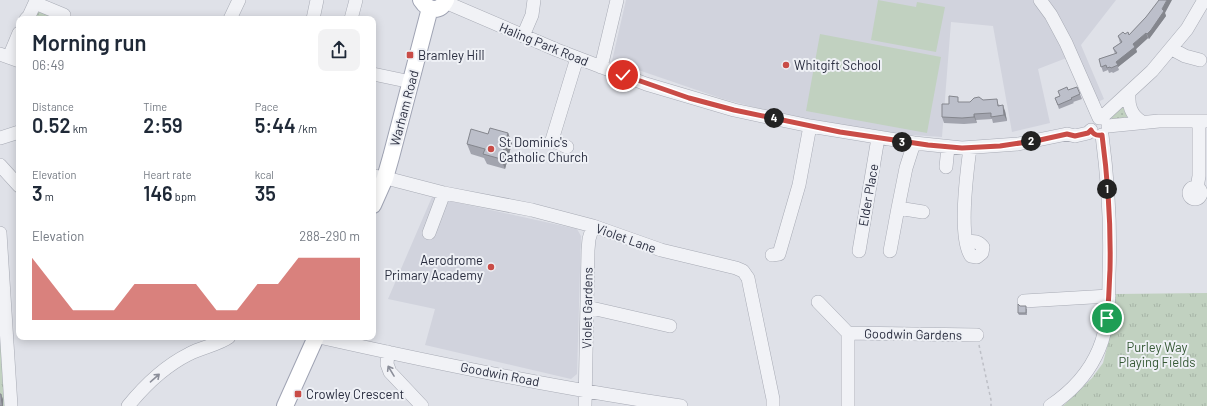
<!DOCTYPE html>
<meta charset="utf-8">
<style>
body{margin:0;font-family:Barlow,sans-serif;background:#f2f2f3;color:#1f2937;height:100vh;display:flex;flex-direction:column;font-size:15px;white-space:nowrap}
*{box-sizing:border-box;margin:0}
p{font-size:13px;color:#747a83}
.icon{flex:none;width:22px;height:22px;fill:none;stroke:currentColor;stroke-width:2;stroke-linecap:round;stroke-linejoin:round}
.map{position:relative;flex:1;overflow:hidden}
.details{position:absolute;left:16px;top:16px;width:360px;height:324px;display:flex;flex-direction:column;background:#fff;border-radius:8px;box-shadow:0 2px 10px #0003}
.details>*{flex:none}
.pin{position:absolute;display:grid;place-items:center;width:34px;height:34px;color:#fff;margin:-17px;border:2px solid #fff;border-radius:50%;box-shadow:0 1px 4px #0007}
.km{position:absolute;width:20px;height:20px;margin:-10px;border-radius:50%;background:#222;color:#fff;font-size:11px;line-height:20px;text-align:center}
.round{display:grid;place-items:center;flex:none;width:42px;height:42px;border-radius:8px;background:#f2f2f3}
.summary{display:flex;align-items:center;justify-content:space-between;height:68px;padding:0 16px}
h1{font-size:22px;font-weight:600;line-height:30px}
.stats{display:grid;grid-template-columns:repeat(3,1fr);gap:6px;height:68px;padding:4px 16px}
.stats div{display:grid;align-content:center}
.stats b{font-size:20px;font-weight:600}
.stats small{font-size:11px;font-weight:400}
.stats p{font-size:11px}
.chart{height:112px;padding:8px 16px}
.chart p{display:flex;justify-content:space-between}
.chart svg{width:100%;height:72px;margin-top:4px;fill:#c94c47;opacity:.7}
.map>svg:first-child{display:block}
.built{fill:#d1d3dd}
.grass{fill:url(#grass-dots)}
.park{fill:url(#park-tufts)}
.garden{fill:#c1d1c0}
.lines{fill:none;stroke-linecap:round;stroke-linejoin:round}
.minor-casing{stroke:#a8abb5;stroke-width:14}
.major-casing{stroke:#9fa3b3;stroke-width:18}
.path{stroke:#bdbfc6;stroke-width:1.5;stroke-dasharray:3 3;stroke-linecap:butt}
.minor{stroke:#f1f2f6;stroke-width:13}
.major{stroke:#fff;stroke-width:16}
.wall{fill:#a2a4ae}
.shaded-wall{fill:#84868d}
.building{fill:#bcbfca;stroke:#84868d}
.oneway{stroke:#8c8f9a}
.route-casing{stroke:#fff;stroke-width:8}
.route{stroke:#c94c47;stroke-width:5}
.poi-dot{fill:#c94c47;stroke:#eef0f5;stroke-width:1.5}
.labels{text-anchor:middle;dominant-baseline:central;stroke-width:4;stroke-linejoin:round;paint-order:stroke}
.street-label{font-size:13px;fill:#282c3e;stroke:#eef0f5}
.poi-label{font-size:13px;fill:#282c3e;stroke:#eef0f5;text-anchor:start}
.park-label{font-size:13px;fill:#365936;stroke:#eef0f5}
</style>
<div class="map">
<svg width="1207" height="406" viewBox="0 0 1207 406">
<defs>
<pattern id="grass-dots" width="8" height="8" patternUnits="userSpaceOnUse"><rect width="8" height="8" fill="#c1d1c0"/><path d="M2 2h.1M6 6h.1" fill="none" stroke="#a6b4a6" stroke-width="1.8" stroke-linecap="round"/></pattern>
<pattern id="park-tufts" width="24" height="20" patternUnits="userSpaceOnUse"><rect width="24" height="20" fill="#c1d1c0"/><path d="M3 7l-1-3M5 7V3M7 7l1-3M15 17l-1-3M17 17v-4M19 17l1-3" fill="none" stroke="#a6b4a6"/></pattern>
</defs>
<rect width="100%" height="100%" fill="#dfe1e8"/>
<path class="built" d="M 626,0 L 1116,0 L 1081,45 L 1104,99 L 1088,107 L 1069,57 L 1038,69 L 1050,123 L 1012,132 L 993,26 L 951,22 L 942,137 L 897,134 L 792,117 L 723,99 L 612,61 Z
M 432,197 L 577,229 L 581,236 L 577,374 L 571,379 L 425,345 L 435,309 L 388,299 Z"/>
<path class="grass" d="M 37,7 L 59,19 L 45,19 L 34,15 Z
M 1126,104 L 1131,119 L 1112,119 L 1110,115 Z"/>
<path class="park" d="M 1207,293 L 1207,406 L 1063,406 L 1092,378 L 1103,363 L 1112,328 L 1115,294 Z
M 0,307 L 6,406 L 0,406 Z"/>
<path class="garden" d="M 878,0 L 916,7 L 917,2 L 945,7 L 936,52 L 871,40 Z
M 820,34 L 941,57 L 927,133 L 806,111 Z"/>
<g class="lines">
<g class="minor-casing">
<path id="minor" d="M 1040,0 L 1051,15 L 1066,43 L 1099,118
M 445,2 L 557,50 L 646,84 L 734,110 L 810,126 L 914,143 L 962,148 L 1018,144 L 1067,134 L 1075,136 L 1088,133 L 1091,130
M 26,19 L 29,16 L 35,3 L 64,15 L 62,19
M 230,19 L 239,0
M 313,19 L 317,0
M 351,19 L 356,0
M 523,36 L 532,15 L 534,0
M 1172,49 L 1185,56 L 1200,60
M 0,54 L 19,61
M 9,57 L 19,33
M 601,67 L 617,0
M 373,74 L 411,82
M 1129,93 C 1128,106 1131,115 1142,122
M 1101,118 L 1152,71 L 1187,29 L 1204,0
M 1108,126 L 1159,121 L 1207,121
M 0,138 L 19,132
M 914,143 L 906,168 L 898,208 L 923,212
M 567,147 L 552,140 L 577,58
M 0,165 L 19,186
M 946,167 L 948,147
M 373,176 L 390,179 L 444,193 L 532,210 L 593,226 L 661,250 L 736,268 L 743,271 L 748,278 L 750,288 L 773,399 L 773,406
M1189 193a6 6 0 1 1 12 0a6 6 0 1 1-12 0Z
M 1197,188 L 1199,176 L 1199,121
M 0,233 L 11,406
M 429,233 L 444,193
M 967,242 C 974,241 978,241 983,247 L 982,253 L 977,257 L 971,256 C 958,237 967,171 970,148
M 859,251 L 878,138
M 890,251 L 898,208
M 772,255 L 779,254 L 799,185 L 810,126
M 1024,301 L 1109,296
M 818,302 L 848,333
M 587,307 L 670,326
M 319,337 C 439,364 560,389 681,406
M 388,352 L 387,364 L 390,372 L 422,406
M 128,406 C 145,385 165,366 189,354 C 202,347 218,345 229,337
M 585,406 L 588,250 L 589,239 L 593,226
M 848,406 L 848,333 L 977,335
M 1050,406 C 1071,392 1089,373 1099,349 C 1109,325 1109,300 1109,274 C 1111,228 1108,181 1102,135"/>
</g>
<g class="major-casing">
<path id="major" d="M 421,0 C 428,11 440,13 446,0
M 373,205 L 385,178 L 391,157 L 430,8
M 285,406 L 316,337"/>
</g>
<path class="path" d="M 979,345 L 991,400 L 991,406"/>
<use href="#minor" class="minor"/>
<use href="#major" class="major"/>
</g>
<path class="wall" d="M 1165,13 L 1166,16 L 1152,35 L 1149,39 L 1148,38 L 1136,49 L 1137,52 L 1118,67 L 1119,70 L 1113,73 L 1112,72 L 1109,73 L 1108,70 L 1103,72 L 1099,59 L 1115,54 L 1113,48 L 1120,43 L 1118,36 L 1125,34 L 1129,35 L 1146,17 Z
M 1068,90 L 1080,94 L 1082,99 L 1073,102 L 1074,103 L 1059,109 L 1055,98 L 1060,96 Z
M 983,100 L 1000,105 L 1005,111 L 1007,121 L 993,123 L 992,119 L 976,120 L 977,123 L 964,124 L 944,123 L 942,117 L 949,104 L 960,102 L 970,102 Z
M 508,133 L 512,143 L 505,169 L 487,164 L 484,158 L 471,154 L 467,144 L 488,134 Z
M 1020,306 L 1027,309 L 1027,315 L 1019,315 L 1018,313 Z"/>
<path class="shaded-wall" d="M 1167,0 L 1172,0 L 1165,13 L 1166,16 L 1152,35 L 1149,39 L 1147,34 L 1162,9 Z
M 1146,33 L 1148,38 L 1136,49 L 1137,52 L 1118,67 L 1116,62 L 1133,44 Z
M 1003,105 L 1005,111 L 1007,121 L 1004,115 Z
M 974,114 L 977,123 L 974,117 Z
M 508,133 L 512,143 L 505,169 L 501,159 Z
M 1,394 L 3,399 L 3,406 L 2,406 Z"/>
<path class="building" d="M 1159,0 L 1167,0 L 1162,9 L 1164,11 L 1151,30 L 1147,34 L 1146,33 L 1133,44 L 1135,47 L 1116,62 L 1118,65 L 1111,68 L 1110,67 L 1107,68 L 1106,65 L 1101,67 L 1099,59 L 1117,53 L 1113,48 L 1122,42 L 1118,36 L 1123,32 L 1125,34 L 1128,32 L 1129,35 L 1146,17 Z
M 1067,87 L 1068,90 L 1077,87 L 1080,94 L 1071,98 L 1072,99 L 1058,105 L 1055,98 L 1060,96 L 1058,91 Z
M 949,96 L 958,97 L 958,102 L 970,102 L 974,98 L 979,97 L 983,100 L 997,99 L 998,106 L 1003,105 L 1004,115 L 991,117 L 991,113 L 974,114 L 974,117 L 962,118 L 942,117 L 942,104 L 949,104 Z
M 490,128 L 508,133 L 501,159 L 483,154 L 485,149 L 467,144 L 471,129 L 488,134 Z
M 1018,304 L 1020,306 L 1026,306 L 1026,313 L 1018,313 Z
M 0,394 L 1,394 L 2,406 L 0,406 Z"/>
<defs><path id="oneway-shaft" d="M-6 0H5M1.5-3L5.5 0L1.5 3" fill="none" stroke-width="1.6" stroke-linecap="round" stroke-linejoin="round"/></defs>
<g class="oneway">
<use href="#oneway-shaft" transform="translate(391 371) rotate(-121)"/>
<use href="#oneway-shaft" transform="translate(155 378) rotate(-41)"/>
</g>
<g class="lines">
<g class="route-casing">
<path id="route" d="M 623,75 L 689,98 L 734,110 L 840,132 L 928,145 L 962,148 L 1000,146 L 1040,140 L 1067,134 L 1075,136 L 1088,133 L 1091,130 C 1093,134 1097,136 1102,135 C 1108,180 1111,225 1110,270 C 1109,286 1109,302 1107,318"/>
</g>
<use href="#route" class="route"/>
</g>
<g class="poi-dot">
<rect x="406" y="51" width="8" height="8" rx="2"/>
<circle cx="786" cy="65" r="4"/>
<circle cx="491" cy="149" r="4"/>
<circle cx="491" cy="267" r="4"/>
<rect x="294" y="390" width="8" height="8" rx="2"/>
</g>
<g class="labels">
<g class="street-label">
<text transform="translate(544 44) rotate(22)">Haling Park Road</text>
<text transform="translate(404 108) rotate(-75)">Warham Road</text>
<text transform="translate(868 195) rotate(-80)">Elder Place</text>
<text transform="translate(626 238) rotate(20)">Violet Lane</text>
<text transform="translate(587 308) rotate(-89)">Violet Gardens</text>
<text transform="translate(913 334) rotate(1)">Goodwin Gardens</text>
<text transform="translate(500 374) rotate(11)">Goodwin Road</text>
</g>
<g class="poi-label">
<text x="418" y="55">Bramley Hill</text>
<text x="794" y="65">Whitgift School</text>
<text x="499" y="142">St Dominic's<tspan x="499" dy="15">Catholic Church</tspan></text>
<text x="483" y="260" text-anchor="end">Aerodrome<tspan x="483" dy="15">Primary Academy</tspan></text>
<text x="306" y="394">Crowley Crescent</text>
</g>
<g class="park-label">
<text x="1157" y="347">Purley Way<tspan x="1157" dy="15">Playing Fields</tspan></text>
</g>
</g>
</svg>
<div class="pin" style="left:1107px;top:318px;background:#1e9e55"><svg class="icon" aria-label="arrive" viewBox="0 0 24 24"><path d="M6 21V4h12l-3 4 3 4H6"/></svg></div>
<div class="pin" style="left:623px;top:75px;background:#d93025"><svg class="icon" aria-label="check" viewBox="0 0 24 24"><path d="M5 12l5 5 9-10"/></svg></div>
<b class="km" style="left:1107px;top:189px">1</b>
<b class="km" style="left:1031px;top:141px">2</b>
<b class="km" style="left:902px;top:142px">3</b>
<b class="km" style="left:774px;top:118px">4</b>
<section class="details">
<div class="summary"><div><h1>Morning run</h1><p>06:49</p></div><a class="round"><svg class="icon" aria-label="share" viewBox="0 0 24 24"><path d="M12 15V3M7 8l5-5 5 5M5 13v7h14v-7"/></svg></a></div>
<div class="stats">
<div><p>Distance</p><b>0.52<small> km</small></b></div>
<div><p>Time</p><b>2:59</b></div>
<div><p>Pace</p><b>5:44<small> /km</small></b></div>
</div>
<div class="stats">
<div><p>Elevation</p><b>3<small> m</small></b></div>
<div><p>Heart rate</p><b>146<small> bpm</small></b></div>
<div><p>kcal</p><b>35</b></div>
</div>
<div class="chart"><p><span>Elevation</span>288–290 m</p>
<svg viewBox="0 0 160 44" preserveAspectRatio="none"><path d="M0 44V6L10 22L20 38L30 38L40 38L50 22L60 22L70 22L80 22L90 38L100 38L110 22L120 22L130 6L140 6L150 6L160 6V44z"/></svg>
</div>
</section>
</div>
